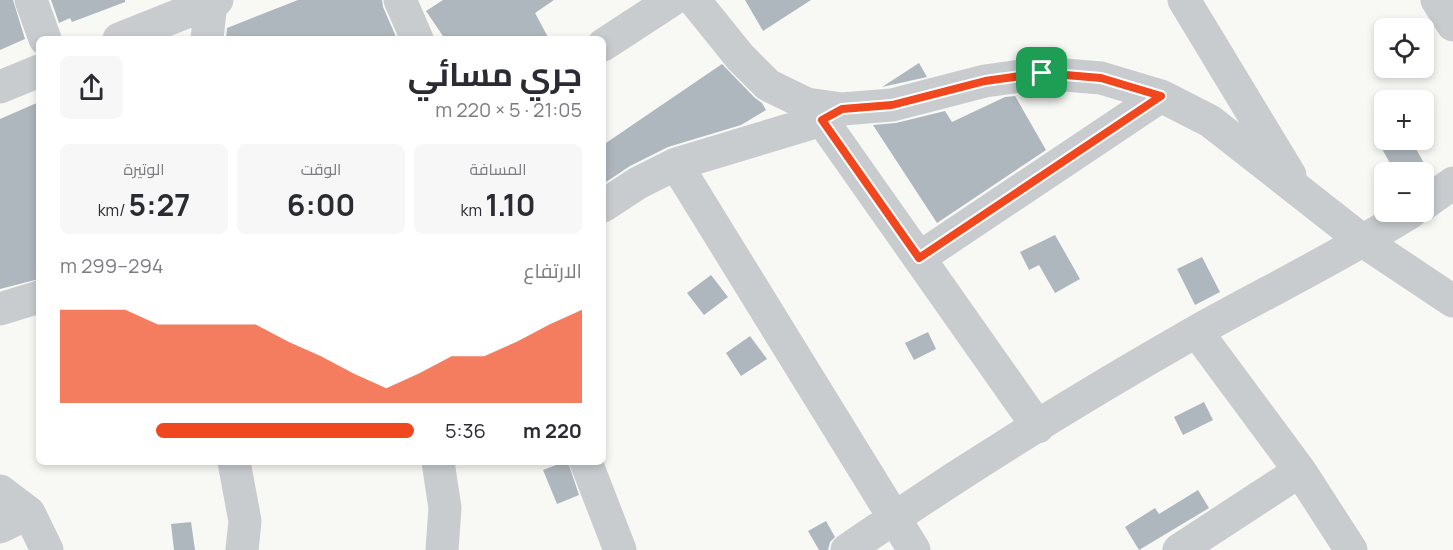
<!DOCTYPE html>
<html lang="ar">
<meta charset="utf-8">
<style>
body{margin:0;font-family:Manrope,Cairo,sans-serif;background:#f7f7f7;color:#2b2b33;direction:rtl;height:100vh;display:flex;flex-direction:column;font-size:22px;white-space:nowrap}
*{box-sizing:border-box;margin:0}
p{font-size:20px;color:#7c7c81}
.icon{flex:none;width:33px;height:33px;fill:none;stroke:currentColor;stroke-width:2;stroke-linecap:round;stroke-linejoin:round}
.map{position:relative;flex:1;overflow:hidden;direction:ltr}
.panel{position:absolute;left:36px;top:36px;width:570px;height:429px;display:flex;flex-direction:column;background:#fff;border-radius:9px;box-shadow:0 3px 9px #0003;direction:rtl}
.panel>*{flex:none}
.tools{position:absolute;left:1374px;top:18px;display:grid;gap:12px}
.tools a{display:grid;place-items:center;width:60px;height:60px;border-radius:9px;background:#fff;box-shadow:0 3px 9px #0003;font-size:30px}
.pin{position:absolute;display:grid;place-items:center;width:51px;height:51px;color:#fff;margin:-26px;border-radius:12px;box-shadow:0 3px 9px #0006}
.round{display:grid;place-items:center;flex:none;width:63px;height:63px;border-radius:9px;background:#f7f7f7}
.headline{display:flex;align-items:center;justify-content:space-between;height:102px;padding:0 24px}
h1{font-size:33px;font-weight:700;line-height:45px}
.stats{display:grid;grid-template-columns:repeat(3,1fr);gap:9px;height:102px;padding:6px 24px}
.stats div{display:grid;align-content:center;border-radius:9px;background:#f7f7f7;text-align:center}
.stats b{font-size:30px;font-weight:700}
.stats small{font-size:16px;font-weight:400}
.stats p{font-size:16px}
.chart{height:168px;padding:12px 24px}
.chart p{display:flex;justify-content:space-between}
.chart svg{width:100%;height:108px;margin-top:6px;fill:#f0471e;opacity:.7}
ul{padding:0 24px;list-style:none;font-size:20px}
li{display:grid;grid-template-columns:96px 72px 1fr;align-items:center;height:45px}
li i{height:15px;border-radius:8px;background:#f0471e}
.map>svg:first-child{display:block}
.building{fill:#aeb7bd}
.lines{fill:none;stroke-linecap:round;stroke-linejoin:round}
.minor{stroke:#c8cccf;stroke-width:33}
.route-casing{stroke:#fff;stroke-width:12}
.route{stroke:#f0471e;stroke-width:8}
</style>
<div class="map">
<svg width="1453" height="550" viewBox="0 0 1453 550">
<rect width="100%" height="100%" fill="#f8f8f5"/>
<path class="building" d="M 0,0 L 13,0 L 25,39 L 0,50 Z
M 51,0 L 125,0 L 125,2 L 72,22 L 70,18 L 59,23 Z
M 298,0 L 382,0 L 383,7 L 397,39 L 226,39 L 227,28 Z
M 443,0 L 554,0 L 535,13 L 549,39 L 445,39 L 426,11 Z
M 745,0 L 811,0 L 763,31 Z
M 919,63 L 927,77 L 882,87 Z
M 722,64 L 755,98 L 762,103 L 766,110 L 741,125 L 668,147 L 630,166 L 603,184 L 603,145 Z
M 1015,96 L 1046,150 L 937,223 L 873,125 L 896,123 L 945,111 L 952,122 L 1005,97 Z
M 39,102 L 39,279 L 0,289 L 0,119 Z
M 1377,140 L 1411,140 L 1429,172 L 1395,172 Z
M 1055,235 L 1080,279 L 1055,293 L 1039,265 L 1029,270 L 1020,252 Z
M 1202,257 L 1220,292 L 1195,305 L 1177,269 Z
M 711,275 L 728,297 L 704,315 L 687,293 Z
M 928,332 L 936,349 L 914,360 L 905,343 Z
M 750,336 L 767,359 L 741,376 L 726,353 Z
M 1204,402 L 1213,420 L 1183,435 L 1174,417 Z
M 564,462 L 568,462 L 579,495 L 557,504 L 543,470 Z
M 1198,490 L 1209,508 L 1139,550 L 1125,527 L 1155,508 L 1159,514 Z
M 826,521 L 835,537 L 830,542 L 828,550 L 819,550 L 808,531 Z
M 191,522 L 195,550 L 174,550 L 171,524 Z"/>
<g class="lines">
<path class="minor" d="M 31,0 L 45,39
M 400,0 L 417,39
M 694,0 L 740,57 L 768,85 L 807,104 L 842,109 L 892,105 L 985,81 L 1042,73 L 1101,78 L 1161,96 L 1210,121 L 1363,241 L 1453,301
M 1184,0 L 1290,175
M 1437,0 L 1453,25
M 119,39 L 217,0
M 207,39 L 211,2
M 603,45 L 672,0
M 0,87 L 39,71
M 822,120 L 1038,427
M 676,164 L 914,550
M 1424,204 L 1453,183
M 603,206 L 638,183 L 676,164 L 822,120 L 840,110
M 919,258 L 1161,96
M 0,309 L 39,297
M 1197,332 L 1300,471 L 1351,550
M 234,462 L 245,521 L 242,550
M 438,462 L 445,508 L 442,550
M 586,462 L 620,550
M 0,491 L 29,513 L 47,550
M 0,527 L 29,513
M 847,550 C 959,473 1079,398 1197,331 C 1269,291 1342,255 1411,212
M 1179,550 L 1300,471"/>
</g>
<g class="lines">
<g class="route-casing">
<path id="route" d="M 1042,73 L 1101,78 L 1161,96 L 919,258 L 822,120 L 842,109 L 892,105 L 985,81 Z"/>
</g>
<use href="#route" class="route"/>
</g>
</svg>
<div class="tools">
<a><svg class="icon" aria-label="locate" viewBox="0 0 24 24"><circle cx="12" cy="12" r="6"/><path d="M12 2v4M12 18v4M2 12h4M18 12h4"/></svg></a>
<a>+</a>
<a>−</a>
</div>
<div class="pin" style="left:1042px;top:73px;background:#1e9e55"><svg class="icon" aria-label="arrive" viewBox="0 0 24 24"><path d="M6 21V4h12l-3 4 3 4H6"/></svg></div>
<section class="panel">
<div class="headline"><div><h1>جري مسائي</h1><p>21:05 · 5 × 220 m</p></div><a class="round"><svg class="icon" aria-label="share" viewBox="0 0 24 24"><path d="M12 15V3M7 8l5-5 5 5M5 13v7h14v-7"/></svg></a></div>
<div class="stats">
<div><p>المسافة</p><b>1.10<small> km</small></b></div>
<div><p>الوقت</p><b>6:00</b></div>
<div><p>الوتيرة</p><b>5:27<small> /km</small></b></div>
</div>
<div class="chart"><p><span>الارتفاع</span>294–299 m</p>
<svg viewBox="0 0 160 44" preserveAspectRatio="none"><path d="M0 44V6L10 6L20 6L30 12L40 12L50 12L60 12L70 19L80 25L90 32L100 38L110 32L120 25L130 25L140 19L150 12L160 6V44z"/></svg>
</div>
<ul>
<li><b>220 m</b>5:36<i style="width:73%"></i></li>
</ul>
</section>
</div>
